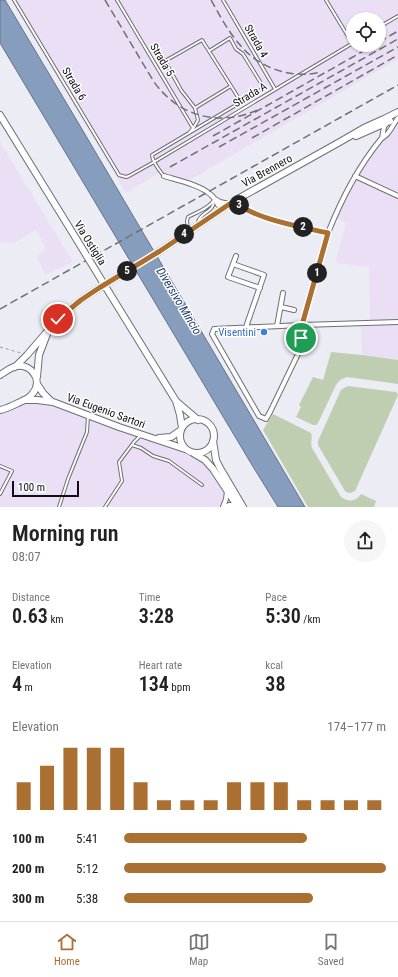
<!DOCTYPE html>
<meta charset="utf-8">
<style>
body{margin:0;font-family:"Roboto Condensed",sans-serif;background:#f6f6f6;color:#222;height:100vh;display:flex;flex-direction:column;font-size:15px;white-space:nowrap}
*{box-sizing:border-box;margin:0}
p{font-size:13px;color:#767676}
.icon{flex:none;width:22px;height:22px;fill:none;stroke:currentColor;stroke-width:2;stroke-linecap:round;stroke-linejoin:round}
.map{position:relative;height:507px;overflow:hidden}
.side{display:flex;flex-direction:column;background:#fff;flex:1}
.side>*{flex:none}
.fabs{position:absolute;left:346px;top:12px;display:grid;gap:8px}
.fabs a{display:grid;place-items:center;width:40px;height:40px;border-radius:50%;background:#fff;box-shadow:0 1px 3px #0004;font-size:20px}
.scale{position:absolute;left:12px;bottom:10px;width:67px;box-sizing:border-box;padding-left:4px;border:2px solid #0f0f12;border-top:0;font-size:11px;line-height:14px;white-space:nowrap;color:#0f0f12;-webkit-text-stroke:3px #fff;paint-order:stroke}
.pin{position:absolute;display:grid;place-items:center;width:34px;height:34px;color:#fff;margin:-17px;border:2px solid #fff;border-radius:50%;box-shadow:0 1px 4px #0007}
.km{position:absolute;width:20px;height:20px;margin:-10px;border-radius:50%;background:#222;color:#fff;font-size:11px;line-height:20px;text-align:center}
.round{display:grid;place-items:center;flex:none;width:42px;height:42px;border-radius:21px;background:#f6f6f6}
.summary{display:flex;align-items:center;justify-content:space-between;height:68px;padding:0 12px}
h1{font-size:22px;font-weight:600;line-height:30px}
.metrics{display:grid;grid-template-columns:repeat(3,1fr);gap:6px;height:68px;padding:4px 12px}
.metrics div{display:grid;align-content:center}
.metrics b{font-size:20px;font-weight:600}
.metrics small{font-size:11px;font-weight:400}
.metrics p{font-size:11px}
.chart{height:112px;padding:8px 12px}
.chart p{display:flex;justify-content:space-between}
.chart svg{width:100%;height:72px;margin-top:4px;stroke:#ab7031;stroke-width:6}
ul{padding:0 12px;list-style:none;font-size:13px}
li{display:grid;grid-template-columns:64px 48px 1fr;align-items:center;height:30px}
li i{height:10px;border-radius:5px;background:#ab7031}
.dock{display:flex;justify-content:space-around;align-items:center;height:56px;border-top:1px solid #e0e0e0;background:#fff;font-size:11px;color:#767676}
.dock a{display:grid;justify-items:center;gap:2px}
.dock .selected{color:#ab7031}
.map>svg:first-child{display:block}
.industrial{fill:#eadff4;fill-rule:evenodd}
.green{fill:#bfceb0}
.water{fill:#879dbe;stroke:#63728a}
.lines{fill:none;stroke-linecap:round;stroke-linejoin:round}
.lane-casing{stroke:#6e6f75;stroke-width:4}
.street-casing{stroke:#6e6f75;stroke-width:6}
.primary-casing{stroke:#6e6f75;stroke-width:8}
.path{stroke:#99999f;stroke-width:1;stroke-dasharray:3 3;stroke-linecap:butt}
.lane{stroke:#fff;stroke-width:2}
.street{stroke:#fff;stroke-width:4}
.primary{stroke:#fff;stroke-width:6}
.rail{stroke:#6f7074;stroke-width:1.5;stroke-dasharray:8 4;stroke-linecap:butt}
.primary-bridge-casing{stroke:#6e6f75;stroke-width:8;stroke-linecap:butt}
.primary-bridge{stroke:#fff;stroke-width:6}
.route-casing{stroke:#fff;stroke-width:8}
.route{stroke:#ab7031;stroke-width:5}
.shop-dot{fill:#3f7fe0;stroke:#fff;stroke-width:1.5}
.labels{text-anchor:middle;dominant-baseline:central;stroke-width:3;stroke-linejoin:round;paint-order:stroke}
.street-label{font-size:11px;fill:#0f0f12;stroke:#fff}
.shop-label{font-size:11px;fill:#366cbe;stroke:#fff;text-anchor:end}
.water-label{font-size:12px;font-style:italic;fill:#213e6b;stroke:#fff}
</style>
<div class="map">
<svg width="398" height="507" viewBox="0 0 398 507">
<rect width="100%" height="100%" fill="#ecedf4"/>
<path class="industrial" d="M 11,0 L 398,0 L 398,59 L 188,181 L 163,174 L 160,172 L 126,193 ZM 353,19 L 379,19 L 379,45 L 353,45 Z
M 398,121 L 398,360 L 362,355 L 361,322 L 370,321 L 369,267 L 335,263 L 346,223 L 336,218 L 343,203 L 362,168 L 384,139 L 388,136 Z
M 0,142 L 73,262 L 45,275 L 38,259 L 38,255 L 46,249 L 36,230 L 14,243 L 0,242 Z
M 25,403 L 52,404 L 193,456 L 200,460 L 209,469 L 234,507 L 0,507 L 0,412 L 5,412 Z"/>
<path class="green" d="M 331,352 L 362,355 L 398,360 L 398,384 L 347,377 C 342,379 339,380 336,385 L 318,423 L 316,425 L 313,425 L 296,417 L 301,407 L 299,405 L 313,377 L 323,380 Z
M 348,386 L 396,392 L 398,394 L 398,395 L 355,491 C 351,493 349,494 345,491 L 318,445 L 318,441 L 341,390 L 344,388 Z
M 273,414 L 311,433 C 313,437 310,442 312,448 L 341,497 C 348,502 356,502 361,494 L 376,501 L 374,507 L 308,507 L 263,430 Z"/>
<path class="water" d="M 0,0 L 5,0 L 73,114 L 305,507 L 278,507 L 252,465 L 0,43 Z"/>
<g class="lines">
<g class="lane-casing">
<path id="lane" d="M 14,0 L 119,175 L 126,177 L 129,176 L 154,162 L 353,43
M 117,0 L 193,128
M 223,0 L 275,89
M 326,0 L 352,43
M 379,27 L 398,16
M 209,51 L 230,38 L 236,49 L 243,54 L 264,88 L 241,102
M 195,108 L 181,90 L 165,61 L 202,40 L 231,86
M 163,175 C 159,170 152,161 152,155 L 241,102 L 231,86 L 195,108 L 198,120 L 194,127 L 189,133
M 198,222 C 200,212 214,213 214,200
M 188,230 L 187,221 L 188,217 C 197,212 208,209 214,200
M 132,445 L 141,448 L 153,456 L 169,461 L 202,485
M 0,466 L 12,471 L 0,494
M 59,507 L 68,479 L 87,432 L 88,416
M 105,507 L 122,481 L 119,462 L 134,442 L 141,435"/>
</g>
<g class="street-casing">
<path id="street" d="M 398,118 C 394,123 392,128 388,133 C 386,136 383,137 381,139 C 358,167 341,200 328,233 L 302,325 L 298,354 L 270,412 L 266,419 L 259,416 L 212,334 L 214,329 L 302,325 L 398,322
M 382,138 L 384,127 L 387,122
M 164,176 C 177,180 201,185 211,195 C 214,197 216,201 218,205 L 224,207
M 355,176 L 398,196
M 215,199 L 220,202 L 229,204
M 234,201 C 254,219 301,226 328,233
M 236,256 L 228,277 L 260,288
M 233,264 L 264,275 L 246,327
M 281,307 L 294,310
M 277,326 L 283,293
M 223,507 L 226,499 L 227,491
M 225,507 L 229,505 L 236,505"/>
</g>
<g class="primary-casing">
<path id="primary" d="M 0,115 L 77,240
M 356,136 L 390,121
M 110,294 L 176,401 L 180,415 L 182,428
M 15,367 L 27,355 L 58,319 L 81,300 L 99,288 L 160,251 L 234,201 L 338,143 L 364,128 L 384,119 L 398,112
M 0,375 C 5,372 11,367 17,366 C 32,364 43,381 33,393 C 30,398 23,401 18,403 C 12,406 6,409 0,410
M 37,377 L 39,355 L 47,334
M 37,384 L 43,393 L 51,401
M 24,400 L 37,400 L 53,402 L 119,427 L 185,449
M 177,402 L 198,420
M180 436a17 17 0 1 1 34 0a17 17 0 1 1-34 0Z
M 159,438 L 171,437 L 181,430
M 213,441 L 216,460 L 220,468 L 243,507
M 193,453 L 205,460 L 213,469 L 238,507"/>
</g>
<path class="path" d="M 0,347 L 21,353"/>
<use href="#lane" class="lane"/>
<use href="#street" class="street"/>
<use href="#primary" class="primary"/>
<path class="rail" d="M 105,0 L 154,82 C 173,108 201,122 234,117 C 242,116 250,113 258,110
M 211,0 C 220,16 229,33 241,46 C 260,69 293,79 321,72
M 379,42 L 398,31
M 213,136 L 374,45
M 252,138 L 398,55
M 219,147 L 398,47
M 170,167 L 398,39
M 0,309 L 398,85"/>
<g class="primary-bridge-casing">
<path id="primary-bridge" d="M 77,240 L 110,294"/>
</g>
<use href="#primary-bridge" class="primary-bridge"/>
</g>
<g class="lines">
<g class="route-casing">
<path id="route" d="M 58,319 L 81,300 L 99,288 L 160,251 L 234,201 C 253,219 302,227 328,233 L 302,325 L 301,338"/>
</g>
<use href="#route" class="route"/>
</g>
<circle class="shop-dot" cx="264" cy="332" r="4"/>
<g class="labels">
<g class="street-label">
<text transform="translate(256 41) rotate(60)">Strada 4</text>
<text transform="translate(162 60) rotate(59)">Strada 5</text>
<text transform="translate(74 84) rotate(59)">Strada 6</text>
<text transform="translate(250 95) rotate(-31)">Strada A</text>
<text transform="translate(267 171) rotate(-29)">Via Brennero</text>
<text transform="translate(90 243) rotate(58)">Via Ostiglia</text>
<text transform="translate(106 411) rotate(20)">Via Eugenio Sartori</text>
</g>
<g class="shop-label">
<text x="256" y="332">Visentini</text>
</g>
<g class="water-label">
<text transform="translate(179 301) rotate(59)">Diversivo Mincio</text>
</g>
</g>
</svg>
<div class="fabs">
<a><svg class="icon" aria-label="locate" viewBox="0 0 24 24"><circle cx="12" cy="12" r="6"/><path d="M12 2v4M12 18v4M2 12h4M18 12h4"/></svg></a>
</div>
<div class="scale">100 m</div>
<div class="pin" style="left:301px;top:338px;background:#1e9e55"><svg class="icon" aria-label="arrive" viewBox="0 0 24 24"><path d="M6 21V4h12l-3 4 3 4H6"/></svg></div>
<div class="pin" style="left:58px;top:319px;background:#d93025"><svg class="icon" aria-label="check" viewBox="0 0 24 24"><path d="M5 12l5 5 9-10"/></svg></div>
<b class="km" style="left:317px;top:273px">1</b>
<b class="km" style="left:303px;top:227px">2</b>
<b class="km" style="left:239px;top:205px">3</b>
<b class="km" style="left:184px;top:234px">4</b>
<b class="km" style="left:127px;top:271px">5</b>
</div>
<section class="side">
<div class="summary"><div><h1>Morning run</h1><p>08:07</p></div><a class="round"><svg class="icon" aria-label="share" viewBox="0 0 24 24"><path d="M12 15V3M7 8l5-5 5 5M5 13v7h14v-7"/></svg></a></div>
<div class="metrics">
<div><p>Distance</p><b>0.63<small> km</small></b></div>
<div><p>Time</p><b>3:28</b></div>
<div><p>Pace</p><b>5:30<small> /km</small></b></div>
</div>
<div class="metrics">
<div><p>Elevation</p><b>4<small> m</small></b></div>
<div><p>Heart rate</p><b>134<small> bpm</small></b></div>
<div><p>kcal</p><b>38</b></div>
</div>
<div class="chart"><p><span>Elevation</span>174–177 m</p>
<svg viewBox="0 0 160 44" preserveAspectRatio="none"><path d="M5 44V27M15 44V17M25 44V6M35 44V6M45 44V6M55 44V27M65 44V38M75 44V38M85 44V38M95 44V27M105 44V27M115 44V27M125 44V38M135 44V38M145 44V38M155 44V38"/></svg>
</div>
<ul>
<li><b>100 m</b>5:41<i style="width:70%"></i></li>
<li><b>200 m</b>5:12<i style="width:100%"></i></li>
<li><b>300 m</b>5:38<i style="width:72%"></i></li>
</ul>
</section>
<nav class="dock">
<a class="selected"><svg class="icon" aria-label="home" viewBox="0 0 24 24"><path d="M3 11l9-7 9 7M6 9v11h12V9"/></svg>Home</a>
<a><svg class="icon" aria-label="map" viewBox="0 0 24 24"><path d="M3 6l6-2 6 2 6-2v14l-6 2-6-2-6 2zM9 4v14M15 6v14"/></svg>Map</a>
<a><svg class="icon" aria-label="saved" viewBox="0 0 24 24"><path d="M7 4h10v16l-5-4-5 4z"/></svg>Saved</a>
</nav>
